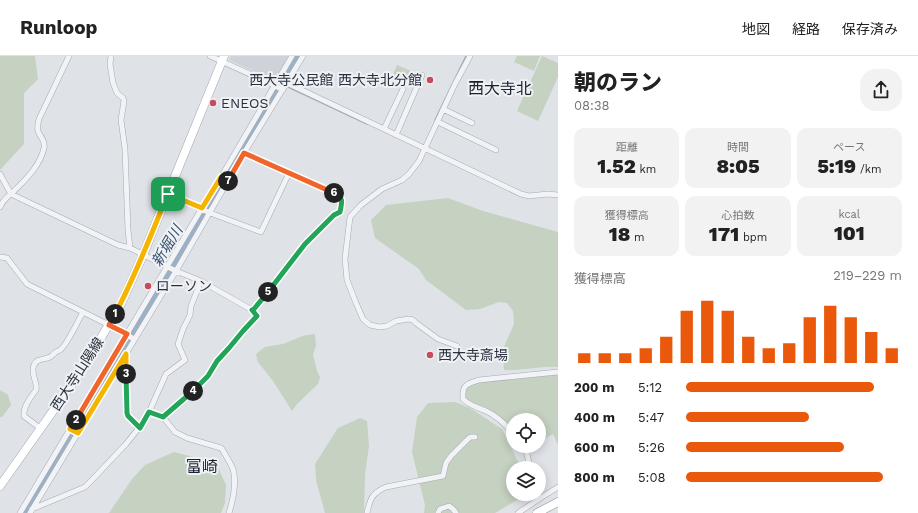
<!DOCTYPE html>
<html lang="ja">
<meta charset="utf-8">
<style>
body{margin:0;font-family:"Work Sans","Noto Sans JP",sans-serif;background:#f2f2f2;color:#222;height:100vh;display:flex;flex-direction:column;font-size:15px;white-space:nowrap}
*{box-sizing:border-box;margin:0}
p{font-size:13px;color:#767676}
.icon{flex:none;width:22px;height:22px;fill:none;stroke:currentColor;stroke-width:2;stroke-linecap:round;stroke-linejoin:round}
.map{position:relative;flex:1;overflow:hidden}
.details{display:flex;flex-direction:column;background:#fff;width:360px}
.details>*{flex:none}
.fabs{position:absolute;left:506px;top:357px;display:grid;gap:8px}
.fabs a{display:grid;place-items:center;width:40px;height:40px;border-radius:50%;background:#fff;box-shadow:0 2px 10px #0003;font-size:20px}
.pin{position:absolute;display:grid;place-items:center;width:34px;height:34px;color:#fff;margin:-17px;border-radius:8px;box-shadow:0 2px 6px #0006}
.km{position:absolute;width:20px;height:20px;margin:-10px;border-radius:50%;background:#222;color:#fff;font-size:11px;line-height:20px;text-align:center}
.round{display:grid;place-items:center;flex:none;width:42px;height:42px;border-radius:16px;background:#f2f2f2}
.head{display:flex;align-items:center;justify-content:space-between;height:68px;padding:0 16px}
h1{font-size:22px;font-weight:800;line-height:30px}
.stats{display:grid;grid-template-columns:repeat(3,1fr);gap:6px;height:68px;padding:4px 16px}
.stats div{display:grid;align-content:center;border-radius:10px;background:#f2f2f2;text-align:center}
.stats b{font-size:20px;font-weight:800}
.stats small{font-size:11px;font-weight:400}
.stats p{font-size:11px}
.chart{height:112px;padding:8px 16px}
.chart p{display:flex;justify-content:space-between}
.chart svg{width:100%;height:72px;margin-top:4px;stroke:#ea580c;stroke-width:6}
ul{padding:0 16px;list-style:none;font-size:13px}
li{display:grid;grid-template-columns:64px 48px 1fr;align-items:center;height:30px}
li i{height:10px;border-radius:5px;background:#ea580c}
header{display:flex;align-items:center;gap:24px;box-sizing:border-box;height:56px;padding:0 20px;background:#fff;border-bottom:1px solid #e0e0e0}
header strong{font-size:19px}
nav{display:flex;gap:22px;margin-inline-start:auto;font-size:14px}
main{display:flex;flex:1;min-height:0}
.map>svg:first-child{display:block}
.built{fill:#ced2d9}
.green{fill:#c5d1c1}
.lines{fill:none;stroke-linecap:round;stroke-linejoin:round}
.stream{stroke:#9cb0c6;stroke-width:1.5}
.river{stroke:#9cb0c6;stroke-width:8}
.minor-casing{stroke:#a5aab2;stroke-width:6}
.primary-casing{stroke:#9fa7b3;stroke-width:9}
.trunk-casing{stroke:#88909d;stroke-width:9}
.minor{stroke:#f2f3f6;stroke-width:5}
.primary{stroke:#fff;stroke-width:8}
.trunk{stroke:#fff;stroke-width:8}
.split-1-casing{stroke:#fff;stroke-width:8}
.split-2-casing{stroke:#fff;stroke-width:8}
.split-3-casing{stroke:#fff;stroke-width:8}
.split-4-casing{stroke:#fff;stroke-width:8}
.split-5-casing{stroke:#fff;stroke-width:8}
.split-6-casing{stroke:#fff;stroke-width:8}
.split-7-casing{stroke:#fff;stroke-width:8}
.split-8-casing{stroke:#fff;stroke-width:8}
.split-1{stroke:#f5b400;stroke-width:5}
.split-2{stroke:#f0652b;stroke-width:5}
.split-3{stroke:#f5b400;stroke-width:5}
.split-4{stroke:#22a559;stroke-width:5}
.split-5{stroke:#22a559;stroke-width:5}
.split-6{stroke:#22a559;stroke-width:5}
.split-7{stroke:#f0652b;stroke-width:5}
.split-8{stroke:#f5b400;stroke-width:5}
.poi-dot{fill:#c64c5d;stroke:#eff1f5;stroke-width:1.5}
.labels{text-anchor:middle;dominant-baseline:central;stroke-width:4;stroke-linejoin:round;paint-order:stroke}
.poi-label{font-size:14px;fill:#29313e;stroke:#eff1f5;text-anchor:start}
.street-label{font-size:14px;fill:#29313e;stroke:#eff1f5}
.water-label{font-size:15px;font-style:italic;fill:#364f6f;stroke:#eff1f5}
.quarter-label{font-size:16px;fill:#1b222f;stroke:#eff1f5}
</style>
<header>
<strong>Runloop</strong>
<nav><a>地図</a><a>経路</a><a>保存済み</a></nav>
</header>
<main>
<div class="map">
<svg width="558" height="457" viewBox="0 0 558 457">
<rect width="100%" height="100%" fill="#dfe3e8"/>
<path class="built" d="M 231,0 L 289,0 L 274,25 L 229,4 Z"/>
<path class="green" d="M 0,0 L 35,0 L 38,23 L 24,37 L 24,88 L 0,114 Z
M 517,0 L 540,0 L 534,15 L 514,6 Z
M 542,0 L 558,7 L 558,21 L 538,65 L 517,55 Z
M 397,9 L 411,15 L 404,31 L 390,25 Z
M 421,16 L 416,27 L 409,24 L 412,17 Z
M 448,142 L 483,155 L 558,176 L 558,311 C 540,310 522,315 504,314 L 503,293 L 514,268 L 513,255 L 507,247 L 499,246 L 480,253 L 466,254 L 426,224 L 419,213 L 375,182 L 371,164 L 386,149 Z
M 315,278 L 316,290 L 313,298 L 317,315 L 320,321 L 318,328 L 297,348 L 292,355 L 273,325 L 258,306 L 256,298 L 265,291 L 283,288 L 300,281 L 307,279 Z
M 558,318 L 558,389 L 553,378 L 539,386 L 539,364 L 513,364 L 513,372 C 508,367 503,362 496,358 C 486,352 446,342 473,327 Z
M 0,334 L 8,339 L 11,349 L 2,361 L 0,361 Z
M 455,346 L 470,352 L 502,373 L 521,412 L 513,412 L 513,438 L 527,438 L 495,457 L 424,457 L 425,449 L 412,396 L 417,361 L 428,347 Z
M 360,362 L 367,365 L 369,390 L 365,419 L 364,457 L 325,457 L 316,424 L 315,408 L 338,372 Z
M 174,396 L 216,407 L 226,429 L 225,447 L 221,457 L 109,457 L 132,423 L 145,409 Z"/>
<g class="lines">
<path class="stream" d="M 288,31 L 367,68
M 435,64 L 466,0"/>
<path class="river" d="M 25,457 L 297,0"/>
<g class="minor-casing">
<path id="minor" d="M 111,0 L 110,8 L 113,27 L 117,37 L 123,42 L 124,45 L 121,64 L 125,93 L 128,174 L 130,192
M 210,0 L 274,29 L 283,34
M 287,27 L 521,138 L 529,140 L 548,138 L 558,139
M 443,53 L 472,67
M 438,66 L 496,94
M 384,73 L 403,33
M 396,79 L 422,19
M 244,97 L 339,139 C 344,144 341,150 340,156 L 334,159 L 305,188 L 254,253 L 252,254
M 0,118 L 11,138 L 118,189 L 130,192 L 176,215 L 201,225 L 252,254 L 257,260 L 243,275 L 229,292 L 217,305 L 208,320 L 194,334 L 163,361
M 168,138 L 210,157 L 261,176 L 289,117
M 0,151 C 4,142 7,142 14,135 C 26,123 40,110 44,92 C 46,85 40,81 38,75 C 37,71 38,67 39,63 L 69,0
M 0,201 L 7,202 L 27,228 L 109,269 L 134,283
M 457,290 L 438,283 L 416,267 L 413,264 L 409,263 L 396,265 L 387,270 L 380,271 L 370,269 L 363,263 L 356,247 L 347,224 L 345,203 L 350,161 L 361,149 L 382,133 L 402,124 L 409,118 L 419,105 L 455,28 L 470,0
M 126,298 L 127,357 L 128,360 L 140,372
M 149,356 L 163,361 L 175,376 L 187,382 L 221,392 L 222,393 C 226,400 230,406 233,413 C 237,427 233,444 229,457
M 41,373 L 24,360 C 23,351 30,342 36,334 C 38,326 30,318 34,309 C 37,302 44,304 50,301 C 55,298 50,300 55,297 C 56,295 59,295 60,294 C 66,291 79,263 83,256
M 513,377 C 506,369 498,361 488,356 C 479,352 470,350 463,343 C 462,329 466,328 479,324 L 558,316
M 523,390 L 527,398 L 530,412
M 32,453 L 85,431 L 91,425 L 126,388 L 143,367 L 149,356 L 166,318 L 185,304 L 178,288 L 183,273 L 190,259 L 191,250 L 201,225
M 20,457 L 202,152 L 221,121 L 292,0
M 30,457 L 78,377 L 176,215 L 244,97 L 303,0
M 367,457 C 370,443 372,437 386,431 L 443,420 L 446,407 L 451,400 L 469,382 L 471,381 L 475,381
M 438,457 L 440,453 L 449,450 L 453,453 L 456,457
M 518,457 L 542,441 L 558,431"/>
</g>
<g class="primary-casing">
<path id="primary" d="M 0,430 L 82,314 L 121,248 L 143,199 L 224,0"/>
</g>
<g class="trunk-casing">
<path id="trunk" d="M 537,457 L 558,446"/>
</g>
<use href="#minor" class="minor"/>
<use href="#primary" class="primary"/>
<use href="#trunk" class="trunk"/>
</g>
<g class="lines">
<g class="split-1-casing">
<path id="split-1" d="M 115,258 C 136,219 151,178 168,138"/>
</g>
<g class="split-2-casing">
<path id="split-2" d="M 76,364 L 127,278 L 109,269 L 115,258"/>
</g>
<g class="split-3-casing">
<path id="split-3" d="M 76,364 L 70,373 L 78,377 L 126,298 L 126,318"/>
</g>
<g class="split-4-casing">
<path id="split-4" d="M 126,318 L 127,357 L 128,360 L 140,372 L 149,356 L 163,361 L 193,335"/>
</g>
<g class="split-5-casing">
<path id="split-5" d="M 193,335 L 208,320 L 217,305 L 229,292 L 243,275 L 257,260 L 252,254 L 254,253 L 268,236"/>
</g>
<g class="split-6-casing">
<path id="split-6" d="M 268,236 L 305,188 L 334,159 L 340,156 C 342,146 344,141 334,137"/>
</g>
<g class="split-7-casing">
<path id="split-7" d="M 228,125 L 244,97 L 334,137"/>
</g>
<g class="split-8-casing">
<path id="split-8" d="M 168,138 L 202,152 L 221,121 L 228,125"/>
</g>
<use href="#split-1" class="split-1"/>
<use href="#split-2" class="split-2"/>
<use href="#split-3" class="split-3"/>
<use href="#split-4" class="split-4"/>
<use href="#split-5" class="split-5"/>
<use href="#split-6" class="split-6"/>
<use href="#split-7" class="split-7"/>
<use href="#split-8" class="split-8"/>
</g>
<g class="poi-dot">
<circle cx="430" cy="24" r="4"/>
<circle cx="213" cy="47" r="4"/>
<circle cx="148" cy="230" r="4"/>
<circle cx="430" cy="299" r="4"/>
</g>
<g class="labels">
<g class="poi-label">
<text x="422" y="24" text-anchor="end">西大寺公民館 西大寺北分館</text>
<text x="221" y="47">ENEOS</text>
<text x="156" y="230">ローソン</text>
<text x="438" y="299">西大寺斎場</text>
</g>
<g class="street-label">
<text transform="translate(77 318) rotate(-57)">西大寺山陽線</text>
</g>
<g class="water-label">
<text transform="translate(167 190) rotate(-59)">新堀川</text>
</g>
<g class="quarter-label">
<text x="500" y="32">西大寺北</text>
<text x="202" y="410">富崎</text>
</g>
</g>
</svg>
<div class="fabs">
<a><svg class="icon" aria-label="locate" viewBox="0 0 24 24"><circle cx="12" cy="12" r="6"/><path d="M12 2v4M12 18v4M2 12h4M18 12h4"/></svg></a>
<a><svg class="icon" aria-label="layers" viewBox="0 0 24 24"><path d="M12 4l9 5-9 5-9-5zM3 14l9 5 9-5"/></svg></a>
</div>
<div class="pin" style="left:168px;top:138px;background:#1e9e55"><svg class="icon" aria-label="arrive" viewBox="0 0 24 24"><path d="M6 21V4h12l-3 4 3 4H6"/></svg></div>
<b class="km" style="left:115px;top:258px">1</b>
<b class="km" style="left:76px;top:364px">2</b>
<b class="km" style="left:126px;top:318px">3</b>
<b class="km" style="left:193px;top:335px">4</b>
<b class="km" style="left:268px;top:236px">5</b>
<b class="km" style="left:334px;top:137px">6</b>
<b class="km" style="left:228px;top:125px">7</b>
</div>
<section class="details">
<div class="head"><div><h1>朝のラン</h1><p>08:38</p></div><a class="round"><svg class="icon" aria-label="share" viewBox="0 0 24 24"><path d="M12 15V3M7 8l5-5 5 5M5 13v7h14v-7"/></svg></a></div>
<div class="stats">
<div><p>距離</p><b>1.52<small> km</small></b></div>
<div><p>時間</p><b>8:05</b></div>
<div><p>ペース</p><b>5:19<small> /km</small></b></div>
</div>
<div class="stats">
<div><p>獲得標高</p><b>18<small> m</small></b></div>
<div><p>心拍数</p><b>171<small> bpm</small></b></div>
<div><p>kcal</p><b>101</b></div>
</div>
<div class="chart"><p><span>獲得標高</span>219–229 m</p>
<svg viewBox="0 0 160 44" preserveAspectRatio="none"><path d="M5 44V38M15 44V38M25 44V38M35 44V35M45 44V28M55 44V12M65 44V6M75 44V12M85 44V28M95 44V35M105 44V32M115 44V16M125 44V9M135 44V16M145 44V25M155 44V35"/></svg>
</div>
<ul>
<li><b>200 m</b>5:12<i style="width:87%"></i></li>
<li><b>400 m</b>5:47<i style="width:57%"></i></li>
<li><b>600 m</b>5:26<i style="width:73%"></i></li>
<li><b>800 m</b>5:08<i style="width:91%"></i></li>
</ul>
</section>
</main>
